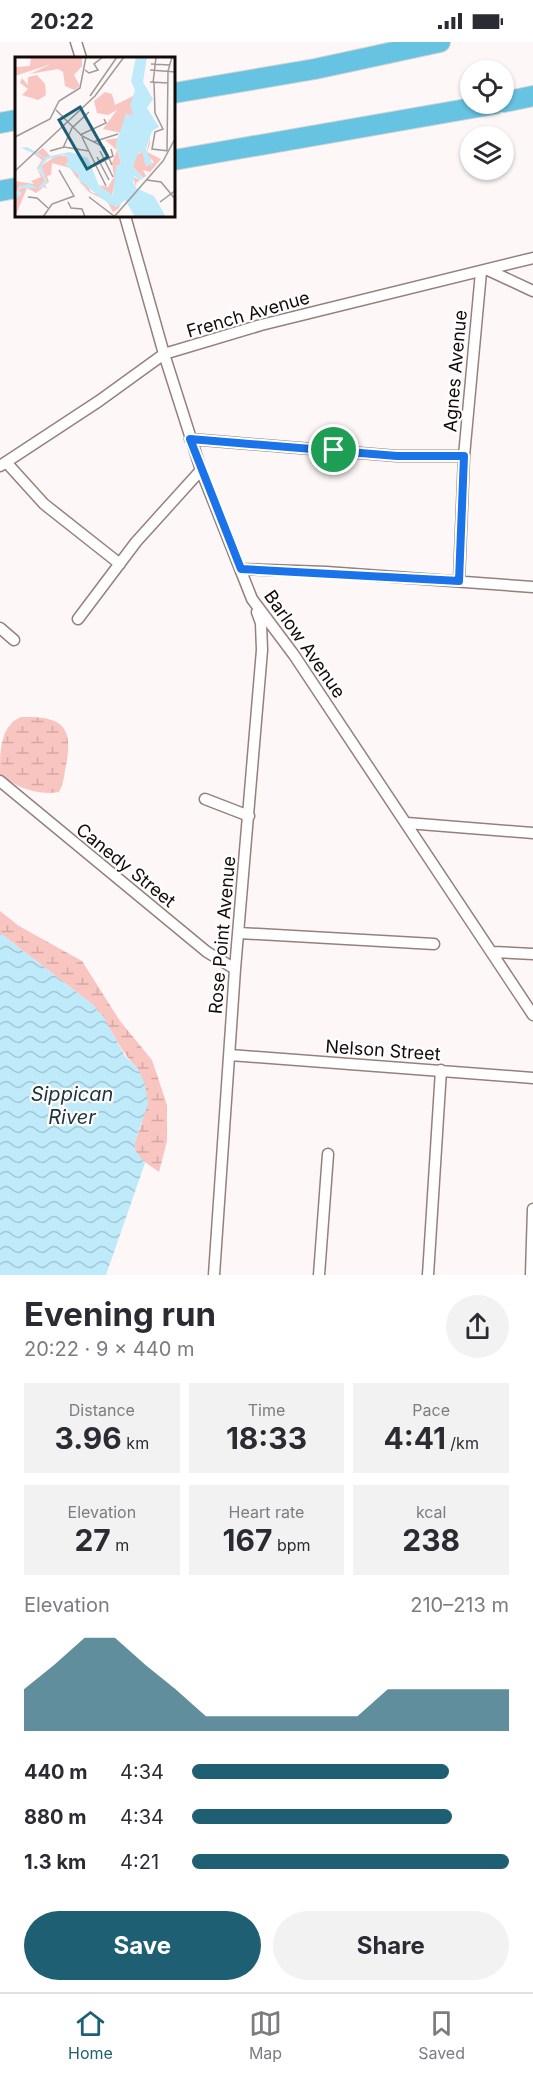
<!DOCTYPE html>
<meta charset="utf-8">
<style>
body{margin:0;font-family:Inter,sans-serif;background:#f2f2f3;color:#2b2b33;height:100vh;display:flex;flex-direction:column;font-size:22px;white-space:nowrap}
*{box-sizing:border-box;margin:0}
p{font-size:20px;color:#7c7c81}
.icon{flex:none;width:33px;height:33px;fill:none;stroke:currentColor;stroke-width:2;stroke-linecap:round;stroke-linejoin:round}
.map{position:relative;height:1233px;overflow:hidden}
.details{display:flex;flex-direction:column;background:#fff;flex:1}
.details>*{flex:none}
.controls{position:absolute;left:460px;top:18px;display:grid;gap:12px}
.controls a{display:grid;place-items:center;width:54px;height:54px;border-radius:50%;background:#fff;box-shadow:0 2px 4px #0004;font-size:30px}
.pin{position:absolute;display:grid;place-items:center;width:51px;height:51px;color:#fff;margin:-26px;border:3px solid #fff;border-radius:50%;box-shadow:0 2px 6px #0007}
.round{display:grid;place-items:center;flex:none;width:63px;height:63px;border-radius:32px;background:#f2f2f3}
.overview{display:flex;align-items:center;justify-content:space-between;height:102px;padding:0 24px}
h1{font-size:33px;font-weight:700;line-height:45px}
.figures{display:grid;grid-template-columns:repeat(3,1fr);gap:9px;height:102px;padding:6px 24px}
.figures div{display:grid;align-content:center;border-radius:0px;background:#f2f2f3;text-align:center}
.figures b{font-size:30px;font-weight:700}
.figures small{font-size:16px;font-weight:400}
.figures p{font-size:16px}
.chart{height:168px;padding:12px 24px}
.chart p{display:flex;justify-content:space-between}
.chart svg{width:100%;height:108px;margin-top:6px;fill:#1e5f74;opacity:.7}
.cta{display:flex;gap:12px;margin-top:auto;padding:12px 24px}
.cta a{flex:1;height:69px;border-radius:36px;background:#1e5f74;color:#fff;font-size:24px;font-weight:700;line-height:69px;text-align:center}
.cta a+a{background:#f2f2f3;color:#2b2b33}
ul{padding:0 24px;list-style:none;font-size:20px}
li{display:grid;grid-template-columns:96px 72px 1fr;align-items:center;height:45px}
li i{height:15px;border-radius:8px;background:#1e5f74}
.status{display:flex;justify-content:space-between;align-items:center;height:42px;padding:0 30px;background:#fff;direction:ltr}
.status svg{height:16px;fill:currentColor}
.menu{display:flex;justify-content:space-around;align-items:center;height:84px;border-top:2px solid #e1e1e2;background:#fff;font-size:16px;color:#7c7c81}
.menu a{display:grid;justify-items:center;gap:3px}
.menu .current{color:#1e5f74}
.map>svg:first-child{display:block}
.wetland{fill:url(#wetland-marsh)}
.water{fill:url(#water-waves)}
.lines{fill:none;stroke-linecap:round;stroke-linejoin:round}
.minor-casing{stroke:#96807d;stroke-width:13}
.motorway-casing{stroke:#d4d3d3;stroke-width:22}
.minor{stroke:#fff;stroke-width:10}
.motorway{stroke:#66c3e2;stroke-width:20}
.route-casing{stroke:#fff;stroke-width:12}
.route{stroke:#1a73e8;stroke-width:8}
.labels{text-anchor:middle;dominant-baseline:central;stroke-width:4.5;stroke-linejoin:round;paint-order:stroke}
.street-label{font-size:18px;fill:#120a09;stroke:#fff}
.water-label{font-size:20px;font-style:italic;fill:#1e343c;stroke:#fff}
.inset-road{fill:none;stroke:#9f9998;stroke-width:1.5}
.view{fill:#1e5f74;fill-opacity:0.15;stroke:#1e5f74;stroke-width:3}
.inset-edge{fill:none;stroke:#120a09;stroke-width:3}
</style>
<div class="status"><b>20:22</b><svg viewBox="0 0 49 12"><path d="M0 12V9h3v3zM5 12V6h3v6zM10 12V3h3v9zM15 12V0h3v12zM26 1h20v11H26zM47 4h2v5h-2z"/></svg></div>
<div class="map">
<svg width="533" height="1233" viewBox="0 0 533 1233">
<defs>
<pattern id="wetland-marsh" width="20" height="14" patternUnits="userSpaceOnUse" patternTransform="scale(1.5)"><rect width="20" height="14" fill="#f8c5c0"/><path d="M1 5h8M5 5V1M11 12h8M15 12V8" fill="none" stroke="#d4a8a4"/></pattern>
<pattern id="water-waves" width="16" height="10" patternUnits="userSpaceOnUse" patternTransform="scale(1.5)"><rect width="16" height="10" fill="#beeafa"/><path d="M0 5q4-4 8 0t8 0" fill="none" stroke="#a2c7d5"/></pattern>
</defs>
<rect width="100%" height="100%" fill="#fdf8f7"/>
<path class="wetland" d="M 21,675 C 61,674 74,683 66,723 C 64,733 64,741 59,750 C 36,754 19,745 0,734 C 0,709 0,684 21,675 Z
M 0,869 L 19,884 L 82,919 L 120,979 L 152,1018 L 167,1063 L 167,1099 L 159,1130 L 139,1116 L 135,1108 L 135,1100 L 142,1081 L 138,1027 C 118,1008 111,982 92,962 L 0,891 Z"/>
<path class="water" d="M 0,891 L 92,962 L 103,974 L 125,1014 L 138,1027 L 145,1042 L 148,1062 L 135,1100 L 135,1108 L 145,1121 L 106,1233 L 0,1233 Z"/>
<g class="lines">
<g class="minor-casing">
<path id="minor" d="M 76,0 L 81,16
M 125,174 L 164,312 L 201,428 L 252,557 L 294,613 L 533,973
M 488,228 L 533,249
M 190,397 L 397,414 L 464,414
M 6,420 L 44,462 L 120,522
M 0,424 L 99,359 L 164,312 L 261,283 L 533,216
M 241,527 L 326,530 L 533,545
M 459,539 L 464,414 L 481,230
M 78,577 L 136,500 L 201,428
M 0,586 L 14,598
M 0,739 L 207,910 L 235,927
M 205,757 L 249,774
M 407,781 L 533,791
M 239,891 L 434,902
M 493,910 L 533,912
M 230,1013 L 533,1036
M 214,1233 L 235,927 L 262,608 L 261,581 L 257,570
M 319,1233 L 328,1112
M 428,1233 L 441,1028
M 531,1233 L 533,1167"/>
</g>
<g class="motorway-casing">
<path id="motorway" d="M 174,51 L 315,27 L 440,0
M 504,60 L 533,54
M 0,81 L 16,78
M 174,118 L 495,62
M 0,149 L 16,146"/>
</g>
<use href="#minor" class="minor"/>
<use href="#motorway" class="motorway"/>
</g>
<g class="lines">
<g class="route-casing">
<path id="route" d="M 190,397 L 397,414 L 464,414 L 459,539 L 241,527 Z"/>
</g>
<use href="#route" class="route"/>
</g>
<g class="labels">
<g class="street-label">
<text transform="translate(248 272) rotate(-16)">French Avenue</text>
<text transform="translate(455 329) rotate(-85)">Agnes Avenue</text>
<text transform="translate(305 602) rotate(55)">Barlow Avenue</text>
<text transform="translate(126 823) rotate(39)">Canedy Street</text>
<text transform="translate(222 893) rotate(-85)">Rose Point Avenue</text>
<text transform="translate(383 1008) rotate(4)">Nelson Street</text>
</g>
<g class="water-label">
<text x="72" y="1052">Sippican<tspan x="72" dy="23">River</tspan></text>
</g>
</g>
<g transform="translate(15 15)">
<rect width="160" height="160" fill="#fdf8f7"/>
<path d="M 16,0 L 67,0 L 67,9 L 59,18 L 65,29 L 59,33 L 50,29 L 48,15 L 43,12 L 15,17 L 36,7 L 0,19 L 0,10 L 15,9 ZM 22,18 L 30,27 L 31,38 L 23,43 L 7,38 L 13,32 L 5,26 L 7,21 L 13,28 L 13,20 ZM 90,35 L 97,37 L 100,48 L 118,39 L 118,59 L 111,57 L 106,76 L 88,72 L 102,53 L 93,58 L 82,56 L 79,44 ZM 104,78 L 104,82 L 101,87 L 106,107 L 101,109 L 102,116 L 97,138 L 83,128 L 93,130 L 99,120 L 97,106 L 102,93 L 90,83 L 104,81 ZM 135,81 L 135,87 L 132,95 L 146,102 L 135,115 L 128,113 L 131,119 L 121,126 L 121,130 L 118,120 L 125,123 L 128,120 L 118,110 L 122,97 L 128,95 L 131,109 L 139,105 L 131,97 ZM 28,91 L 35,99 L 23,112 L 30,123 L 29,126 L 24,131 L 5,129 L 0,138 L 0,124 L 19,127 L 16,124 L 26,120 L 22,111 L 27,103 L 19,97 ZM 42,98 L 58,100 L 51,100 L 54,103 L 50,108 L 56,109 L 64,118 L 63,123 L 72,128 L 76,135 L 82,137 L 101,150 L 106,147 L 103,152 L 98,155 L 92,144 L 74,135 L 64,124 L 55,111 L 37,106 L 36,118 L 32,119 L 34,125 L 30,128 L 32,132 L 29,130 L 21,136 L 12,131 L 0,160 L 0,142 L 6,137 L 3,132 L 16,129 L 27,131 L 32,125 L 26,109 Z" fill="#f8c5c0"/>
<path d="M 121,0 L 132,0 L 128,25 L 138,42 L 132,51 L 144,70 L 137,74 L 131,92 L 138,108 L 130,108 L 128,95 L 123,96 L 118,110 L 128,120 L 125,123 L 119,119 L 118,125 L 121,131 L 139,139 L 151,160 L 120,160 L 110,143 L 102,150 L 94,147 L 64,123 L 64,118 L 50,108 L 54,103 L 51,100 L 57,100 L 48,98 L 33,102 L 26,109 L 32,125 L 27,131 L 4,131 L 5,139 L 0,142 L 5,129 L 15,127 L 23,131 L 30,123 L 23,111 L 30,101 L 6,91 L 12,90 L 30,100 L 55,95 L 73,101 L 84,129 L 98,138 L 101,109 L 106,106 L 101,86 L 111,57 L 118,58 L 115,48 L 120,33 L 116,24 Z" fill="#beeafa"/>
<path class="inset-road" d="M 136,7 L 155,8M 70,13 L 74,16 L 83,13 L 79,7 L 88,0M 135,13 L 161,15M 135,25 L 153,26M 138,26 L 141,0M 139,26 L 140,56 L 148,72 L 140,75 L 137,92 L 154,94M 75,39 L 102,0M 41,53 L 67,79 L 89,90 L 97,108M 65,78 L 91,66 L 89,62M 0,80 L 35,62 L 44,44 L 65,31 L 71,0M 67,80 L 91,129M 78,85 L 103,77M 48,91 L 57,71 L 74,55M 152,93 L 153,14 L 157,0M 35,94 L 49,90 L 74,94M 85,94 L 98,120M 82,100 L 94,123M 79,109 L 98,99 L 96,92M 0,114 L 80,39 L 109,0M 132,123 L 146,125 L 161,143M 13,140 L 22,141 L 33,151M 74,140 L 99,159M 53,145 L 56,151 L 67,152 L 70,160M 145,145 L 161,133M 28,160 L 37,147 L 59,139 L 44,113M 99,160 L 148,104 L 161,80"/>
<path class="view" d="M 65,50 L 93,100 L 72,112 L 44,63 Z"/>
<rect width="160" height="160" class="inset-edge"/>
</g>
</svg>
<div class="controls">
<a><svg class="icon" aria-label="locate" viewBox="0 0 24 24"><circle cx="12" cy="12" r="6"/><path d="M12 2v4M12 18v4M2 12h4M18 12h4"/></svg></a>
<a><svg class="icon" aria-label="layers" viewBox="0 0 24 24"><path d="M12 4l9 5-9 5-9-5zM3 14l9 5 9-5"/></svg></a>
</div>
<div class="pin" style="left:334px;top:408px;background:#1e9e55"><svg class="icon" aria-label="arrive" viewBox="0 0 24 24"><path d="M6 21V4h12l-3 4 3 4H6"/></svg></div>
</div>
<section class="details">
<div class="overview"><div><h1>Evening run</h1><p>20:22 · 9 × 440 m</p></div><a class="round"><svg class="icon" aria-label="share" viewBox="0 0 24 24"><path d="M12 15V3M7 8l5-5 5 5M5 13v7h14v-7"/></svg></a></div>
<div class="figures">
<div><p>Distance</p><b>3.96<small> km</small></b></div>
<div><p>Time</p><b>18:33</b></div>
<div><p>Pace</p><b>4:41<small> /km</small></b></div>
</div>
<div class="figures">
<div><p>Elevation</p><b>27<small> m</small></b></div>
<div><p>Heart rate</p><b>167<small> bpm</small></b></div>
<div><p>kcal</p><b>238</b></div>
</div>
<div class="chart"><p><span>Elevation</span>210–213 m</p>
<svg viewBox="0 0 160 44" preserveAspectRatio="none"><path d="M0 44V27L10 17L20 6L30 6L40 17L50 27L60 38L70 38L80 38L90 38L100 38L110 38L120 27L130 27L140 27L150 27L160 27V44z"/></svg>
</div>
<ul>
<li><b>440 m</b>4:34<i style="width:81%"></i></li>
<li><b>880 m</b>4:34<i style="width:82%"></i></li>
<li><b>1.3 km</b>4:21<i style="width:100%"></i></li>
</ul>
<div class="cta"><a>Save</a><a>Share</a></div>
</section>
<nav class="menu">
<a class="current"><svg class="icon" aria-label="home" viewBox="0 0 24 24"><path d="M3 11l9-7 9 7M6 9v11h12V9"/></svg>Home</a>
<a><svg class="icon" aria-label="map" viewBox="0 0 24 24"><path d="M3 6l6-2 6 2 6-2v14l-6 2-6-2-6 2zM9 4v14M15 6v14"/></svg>Map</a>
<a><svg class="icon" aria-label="saved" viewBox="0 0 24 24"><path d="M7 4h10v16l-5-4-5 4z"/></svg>Saved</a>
</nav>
